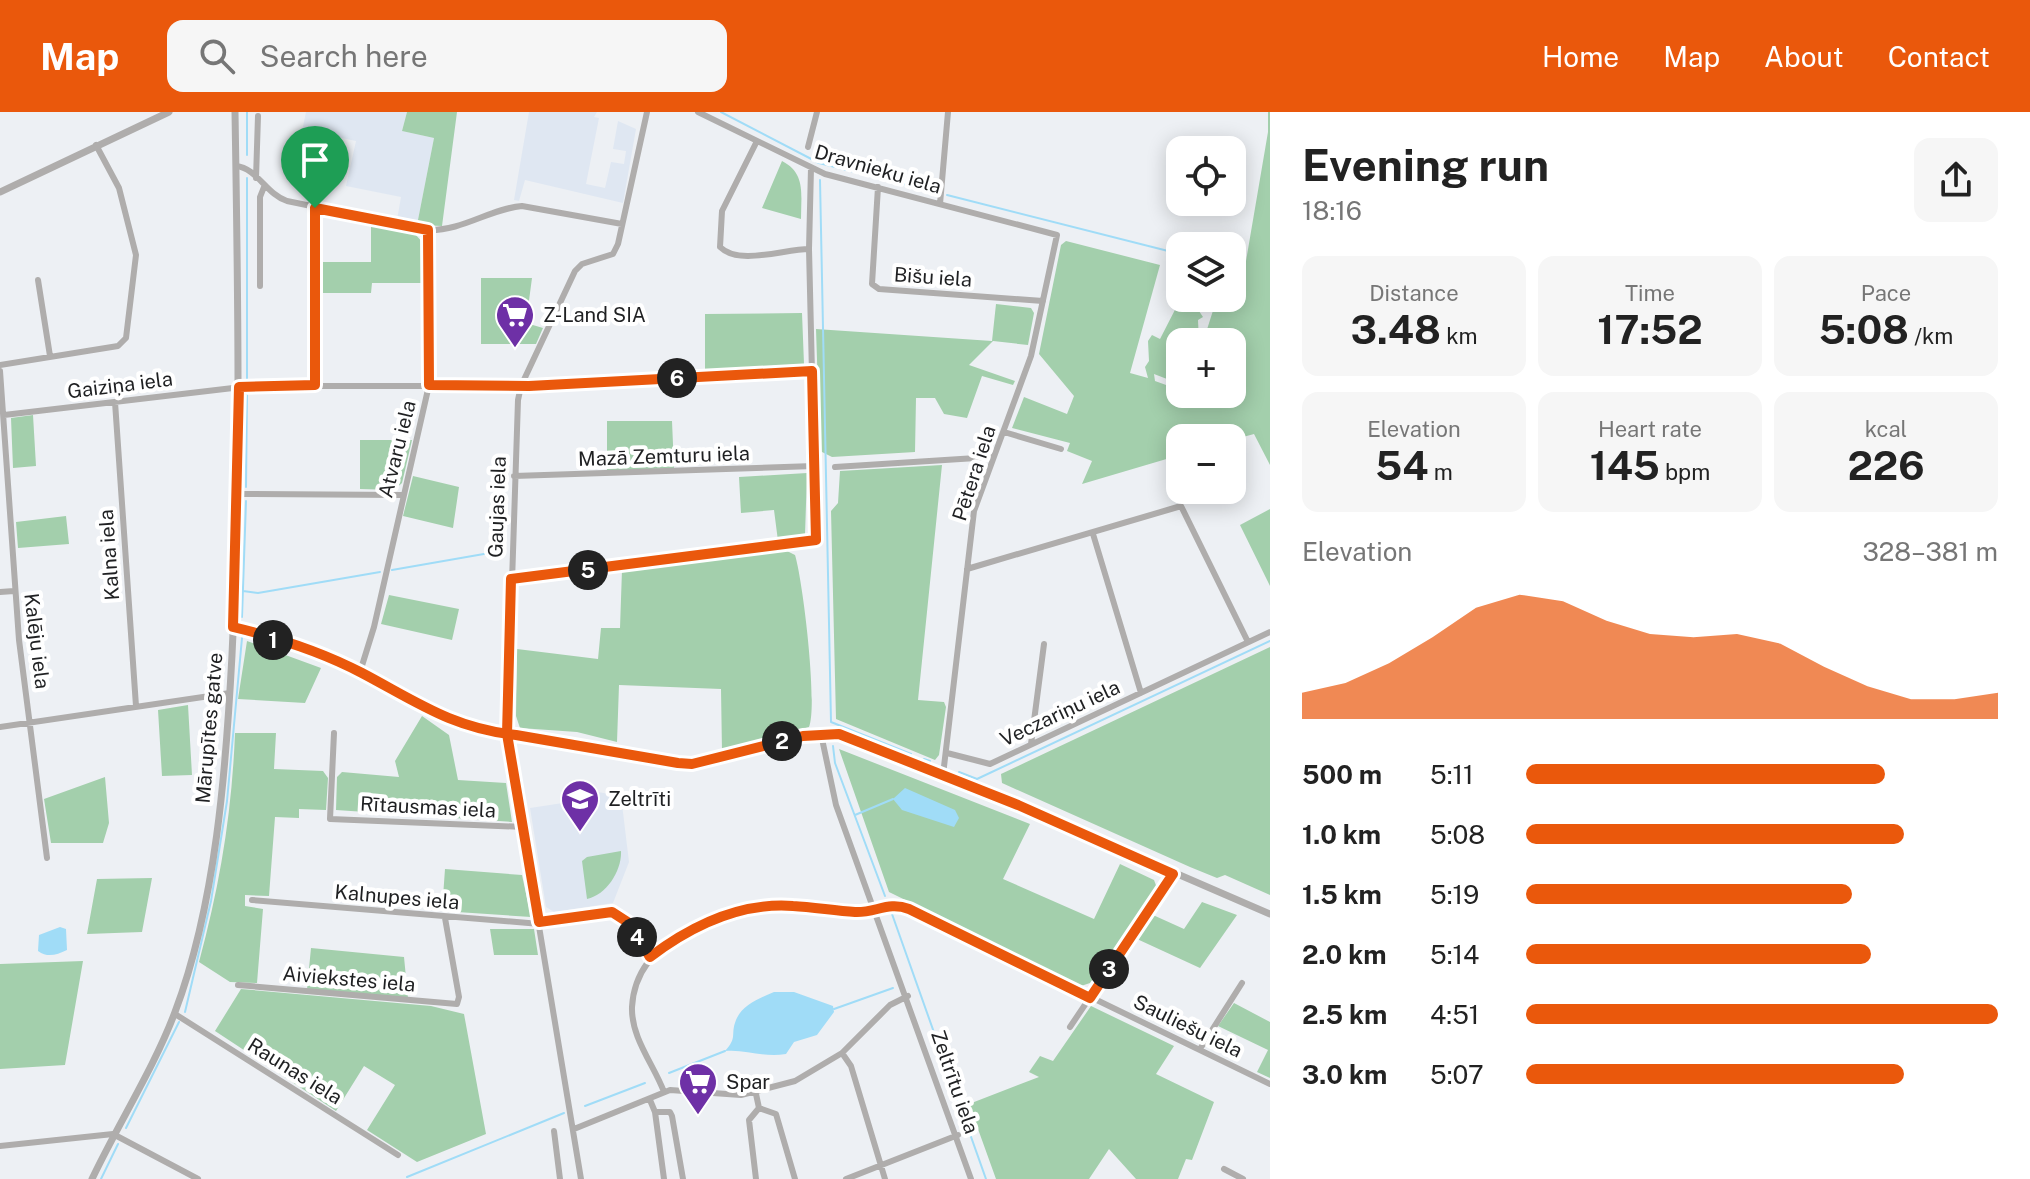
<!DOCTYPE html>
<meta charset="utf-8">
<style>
body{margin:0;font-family:"Public Sans",sans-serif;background:#f6f6f6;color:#222;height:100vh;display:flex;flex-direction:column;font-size:30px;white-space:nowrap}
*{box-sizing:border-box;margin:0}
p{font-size:26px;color:#767676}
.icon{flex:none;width:44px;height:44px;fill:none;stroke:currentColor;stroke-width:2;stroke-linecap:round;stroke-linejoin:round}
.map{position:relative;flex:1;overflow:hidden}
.details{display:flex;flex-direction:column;background:#fff;width:760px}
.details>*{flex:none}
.tools{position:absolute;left:1166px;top:24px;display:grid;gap:16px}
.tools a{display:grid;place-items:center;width:80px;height:80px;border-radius:16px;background:#fff;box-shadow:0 4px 20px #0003;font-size:40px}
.pin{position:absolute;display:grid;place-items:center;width:68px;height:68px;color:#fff;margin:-82px -34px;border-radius:50% 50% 50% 0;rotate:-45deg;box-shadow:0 0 8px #0007}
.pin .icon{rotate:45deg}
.km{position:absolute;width:40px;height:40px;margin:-20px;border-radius:50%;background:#222;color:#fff;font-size:22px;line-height:40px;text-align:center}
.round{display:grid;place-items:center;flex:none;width:84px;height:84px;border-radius:16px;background:#f6f6f6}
.overview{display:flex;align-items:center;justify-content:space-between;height:136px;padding:0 32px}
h1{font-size:44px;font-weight:700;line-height:60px}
.stats{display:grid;grid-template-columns:repeat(3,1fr);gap:12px;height:136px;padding:8px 32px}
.stats div{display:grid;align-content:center;border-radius:16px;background:#f6f6f6;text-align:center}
.stats b{font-size:40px;font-weight:700}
.stats small{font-size:22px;font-weight:400}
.stats p{font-size:22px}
.chart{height:224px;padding:16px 32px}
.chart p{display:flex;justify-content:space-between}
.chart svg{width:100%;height:144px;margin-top:8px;fill:#ea580c;opacity:.7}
ul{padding:0 32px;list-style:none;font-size:26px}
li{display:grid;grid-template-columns:128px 96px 1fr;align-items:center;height:60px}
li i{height:20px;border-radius:10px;background:#ea580c}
header{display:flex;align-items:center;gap:48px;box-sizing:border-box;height:112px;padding:0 40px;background:#ea580c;color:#fff}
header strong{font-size:38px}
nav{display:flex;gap:44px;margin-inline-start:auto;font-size:28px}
.search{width:560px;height:72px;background:#f6f6f6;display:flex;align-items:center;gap:20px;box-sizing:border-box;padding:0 28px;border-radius:16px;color:#767676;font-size:30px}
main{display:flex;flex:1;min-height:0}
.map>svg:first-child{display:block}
.built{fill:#dfe7f2}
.green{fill:#a3cfac}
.water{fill:#a0dcf7}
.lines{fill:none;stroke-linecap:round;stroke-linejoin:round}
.stream{stroke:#a0dcf7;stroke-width:2}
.minor{stroke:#afadac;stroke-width:6}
.tertiary{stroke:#afadac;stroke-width:7}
.route-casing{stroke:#fff;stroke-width:16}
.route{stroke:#ea580c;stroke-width:10}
.labels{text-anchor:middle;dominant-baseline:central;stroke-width:8;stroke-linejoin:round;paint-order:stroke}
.street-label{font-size:20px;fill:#1f2022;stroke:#fff}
.poi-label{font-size:20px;fill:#1f2022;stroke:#fff;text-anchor:start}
</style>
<header>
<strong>Map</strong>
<div class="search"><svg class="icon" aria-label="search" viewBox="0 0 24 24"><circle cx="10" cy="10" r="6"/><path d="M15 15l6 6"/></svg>Search here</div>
<nav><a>Home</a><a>Map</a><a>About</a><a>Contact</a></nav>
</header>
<main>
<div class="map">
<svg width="1270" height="1067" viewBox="0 0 1270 1067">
<rect width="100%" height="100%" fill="#edf0f4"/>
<path class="built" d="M 306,0 L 407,0 L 402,19 L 434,26 L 417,113 L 397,108 L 401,85 L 346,74 L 356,29 L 328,23 L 324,39 L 299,34 Z
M 529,0 L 597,0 L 594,5 L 599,6 L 586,72 L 605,76 L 611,50 L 624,52 L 626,39 L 613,37 L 618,9 L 636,17 L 623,91 L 525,68 L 519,89 L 514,88 Z
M 592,679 L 621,684 L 629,750 L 613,791 L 554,800 L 546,795 L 530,696 L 576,689 L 576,683 Z"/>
<path class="green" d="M 407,0 L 457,0 L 442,114 L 417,113 L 434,26 L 402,19 Z
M 1268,0 L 1270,0 L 1270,353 L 1254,322 L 1232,328 L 1180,326 L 1180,343 L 1082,372 L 1092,349 L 1067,339 L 1070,331 L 1012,316 L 1024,285 L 1067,302 L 1074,284 L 1039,242 L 1061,133 L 1066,129 L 1160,153 L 1130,261 L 1148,266 L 1145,255 L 1149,249 L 1148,229 L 1152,223 L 1160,227 L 1179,190 L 1197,196 L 1203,205 L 1198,208 L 1199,230 L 1180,230 L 1180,272 L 1154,262 L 1155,269 L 1180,278 L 1180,282 L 1232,282 L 1232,230 L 1203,230 L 1217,186 L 1232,186 L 1232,146 L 1246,149 L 1268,20 Z
M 782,49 C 806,61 801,83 801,107 L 762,96 Z
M 371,113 L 414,121 L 425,133 L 424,171 L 372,171 L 371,181 L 318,181 L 318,150 L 371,150 Z
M 481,166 L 532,166 L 526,211 L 543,216 L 536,232 L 481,232 Z
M 996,192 L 1031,196 L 1034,201 L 1028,233 L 993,229 L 969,253 L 1015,269 L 1013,273 L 982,264 L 967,306 L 944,302 L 935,286 L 916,286 L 915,340 L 832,345 L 820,339 L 816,217 L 992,229 Z
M 802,201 L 804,252 L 705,258 L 705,202 Z
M 33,303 L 36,354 L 13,356 L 11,306 Z
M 607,309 L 672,309 L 674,356 L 607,359 Z
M 360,328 L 412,328 L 402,371 L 394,378 L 360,377 Z
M 942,353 L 918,588 L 944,590 L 946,595 L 939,643 L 935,648 L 836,607 L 831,399 L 838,391 L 840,359 Z
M 807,361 L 805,423 L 778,429 L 774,398 L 741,401 L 739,365 Z
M 413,364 L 459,375 L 453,416 L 403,404 Z
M 1270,397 L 1270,474 L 1240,413 Z
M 66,404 L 69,432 L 18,436 L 16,410 Z
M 785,438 L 795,443 C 803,469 818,593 809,615 L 722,640 L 721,577 L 619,573 L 617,630 L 577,620 L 520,616 L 516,604 L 517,537 L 598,547 L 601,516 L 620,516 L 622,458 Z
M 389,483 L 459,497 L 452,528 L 381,512 Z
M 247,529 L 321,556 L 305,591 L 238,587 Z
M 1270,535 L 1270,783 L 1225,763 L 1217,766 L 1190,755 L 1002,671 L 1001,662 Z
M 188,593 L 192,663 L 162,664 L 158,598 Z
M 422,604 L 449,623 L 458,668 L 506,671 L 512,710 L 336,698 L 337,665 L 342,660 L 399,665 L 395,649 Z
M 235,621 L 276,621 L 274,657 L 323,659 L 328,666 L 326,698 L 299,697 L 299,706 L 275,705 L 269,784 L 245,783 L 245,794 L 263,797 L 257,871 L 230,870 L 199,850 C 220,773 232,700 235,621 Z
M 839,637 L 1030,712 L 1003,767 L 1094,807 L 1120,752 L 1154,768 L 1157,776 L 1090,871 L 1081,874 L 889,780 Z
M 105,665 L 109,711 L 103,731 L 51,731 L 44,687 Z
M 621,739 C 622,758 607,783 587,787 L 582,749 L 587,745 Z
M 445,757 L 522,763 L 531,805 L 442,799 Z
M 152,766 L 142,820 L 87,822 L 97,767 Z
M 1202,790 L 1237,803 L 1200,856 L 1137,827 L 1153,803 L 1184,817 Z
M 490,817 L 534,817 L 538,843 L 494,843 Z
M 311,836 L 404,845 L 408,886 L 307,877 Z
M 83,849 L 65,953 L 0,957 L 0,852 Z
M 241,877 L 431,894 L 464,902 L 486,1022 L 417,1050 L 367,1018 L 395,973 L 364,954 L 336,999 L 215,919 Z
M 1234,891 L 1270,910 L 1270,966 L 1257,960 L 1268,938 L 1218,914 Z
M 1091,894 L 1174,934 L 1156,962 L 1214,990 L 1192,1048 L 1186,1047 L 1178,1067 L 1136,1067 L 1109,1037 L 1089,1067 L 996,1067 L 969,992 L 1039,965 L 1029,960 L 1040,944 L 1053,949 Z"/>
<path class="water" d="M 905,676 L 955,698 L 959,706 L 954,715 L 902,698 L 893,687 Z
M 60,815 L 66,817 L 67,838 C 56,843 48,846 38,839 L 39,823 Z
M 774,880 L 794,880 L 833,894 L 834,900 L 817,923 L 794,930 L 786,942 C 763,946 746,937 725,939 C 738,925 730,923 736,908 C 742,893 760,886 774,880 Z"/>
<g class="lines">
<path class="stream" d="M 247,0 L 247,43
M 721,0 L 819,51 L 935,80
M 247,66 L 247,268
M 820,68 L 831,610 L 911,642
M 947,83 L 1180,142
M 246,375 L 247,280
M 392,458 L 501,439
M 243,479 L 258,481 L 380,460
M 242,505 L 246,389
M 833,634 L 835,651 L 885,784
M 924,647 L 930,649
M 959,660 L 977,667 L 1270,529
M 855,703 L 893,687
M 892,802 L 986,1067
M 834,897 L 893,876
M 185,900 L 211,789 L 227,689 L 242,526
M 669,961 L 725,939
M 585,994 L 645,971
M 126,1016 L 179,910
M 407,1065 L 564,1001
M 101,1067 L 118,1032"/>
<path class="minor" d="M 698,0 L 825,62 L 1057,123 L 1031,244 L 974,399 L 943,663
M 757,29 L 722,99 L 720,135 C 739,154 784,137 809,137
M 808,35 L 817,0
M 236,54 C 257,56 266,82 287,89 L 428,118 C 463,119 489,97 522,94 L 622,112
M 256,66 L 258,4
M 878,75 L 872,172 L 879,177 L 1043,189
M 940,92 L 948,0
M 38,168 L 50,244
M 260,174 L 260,85 L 264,75
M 0,253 L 118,234 L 126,226 L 136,143 L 119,76 L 96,33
M 0,259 L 19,528 L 47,746
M 315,273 L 315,96
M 115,290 L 136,594
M 4,303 L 250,274 L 521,274 L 812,259
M 1004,320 L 1061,337
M 835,355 L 992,345
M 514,364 L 814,354
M 238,382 L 402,383
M 1093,422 L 1141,581
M 967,457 L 1181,394 L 1248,530
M 511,467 L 816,428 L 809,137 L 811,56
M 0,480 L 14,479
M 360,560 L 374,515 L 429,273 L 428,118
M 0,615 L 230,581
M 334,621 L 330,707 L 524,715
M 821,622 L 836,693 L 971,1067
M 1031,632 L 1044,532
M 947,641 L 990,652 L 1270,520
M 252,788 L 540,812
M 539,810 L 612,800 L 629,811 L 650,845
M 238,873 L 457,892 L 459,885 L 445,806
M 175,902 L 398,1043
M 1070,915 L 1173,762
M 1200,937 L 1242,871
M 842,941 L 851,954 L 885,1067
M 664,980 C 654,953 631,926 632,895 C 636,822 728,794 788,793 C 807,793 826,797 844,799 C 868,802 886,789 909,797 L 1270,972
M 756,982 L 759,996 L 776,1002 L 795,1067
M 650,988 L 655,1000 L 664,1067
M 655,1000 L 670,1000 L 672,1004 L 683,1067
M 574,1017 L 670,978 L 741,983 L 795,969 L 842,941 L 890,893 L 908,884
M 554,1019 L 560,1067
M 0,1034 L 113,1022 L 198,1067
M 1224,1057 L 1243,1067
M 581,1067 L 507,622 L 518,288 L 521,274 L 575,159 L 582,152 L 613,142 L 618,132 L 647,0
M 756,1067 L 749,1008 L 759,996
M 846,1067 L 958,1023"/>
<path class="tertiary" d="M 0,80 L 169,0
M 233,515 L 338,550 L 440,605 L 479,617 L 692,652 L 803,624 L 839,622 L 1018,693 L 1270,802
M 92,1067 C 118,1012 154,956 175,900 C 216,792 226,657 232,543 C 241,362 238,181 235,0"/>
</g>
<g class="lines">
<g class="route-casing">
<path id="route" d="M 315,96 L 315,273 L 239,275 L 233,515 C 275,525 324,541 362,561 C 417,590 452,616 516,623 L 678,651 L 692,652 L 803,624 L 839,622 L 1018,693 L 1173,762 L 1090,886 L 909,797 C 888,789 876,801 855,800 C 835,799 814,795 793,794 C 740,790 691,814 650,845 L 629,811 L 612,800 L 539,810 L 507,622 L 511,467 L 816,428 L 812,259 L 529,274 L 429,273 L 428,118 L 315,96"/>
</g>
<use href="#route" class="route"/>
</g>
<defs>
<g id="supermarket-pin" transform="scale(2)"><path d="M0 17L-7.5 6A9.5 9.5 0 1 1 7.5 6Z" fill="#6e30a6" stroke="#fff"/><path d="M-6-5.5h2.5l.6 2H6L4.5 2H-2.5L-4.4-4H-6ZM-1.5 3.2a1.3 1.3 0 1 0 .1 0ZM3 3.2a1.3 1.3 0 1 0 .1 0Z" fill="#fff"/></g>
<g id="school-pin" transform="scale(2)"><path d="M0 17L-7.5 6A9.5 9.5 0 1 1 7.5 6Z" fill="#6e30a6" stroke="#fff"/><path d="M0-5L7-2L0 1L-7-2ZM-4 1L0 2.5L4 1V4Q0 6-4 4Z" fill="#fff"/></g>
</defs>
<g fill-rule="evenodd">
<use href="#supermarket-pin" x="515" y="203"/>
<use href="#school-pin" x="580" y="687"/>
<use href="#supermarket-pin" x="698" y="970"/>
</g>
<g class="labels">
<g class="street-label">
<text transform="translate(878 57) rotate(16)">Dravnieku iela</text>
<text transform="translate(933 165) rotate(4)">Bišu iela</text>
<text transform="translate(120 273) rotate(-7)">Gaiziņa iela</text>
<text transform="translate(397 337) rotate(-76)">Atvaru iela</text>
<text transform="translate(664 344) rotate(-2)">Mazā Zemturu iela</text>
<text transform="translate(974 361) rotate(-72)">Pētera iela</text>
<text transform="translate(497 395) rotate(-88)">Gaujas iela</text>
<text transform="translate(109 443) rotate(-94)">Kalna iela</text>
<text transform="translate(37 529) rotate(83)">Kalēju iela</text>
<text transform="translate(1060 601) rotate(-25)">Veczariņu iela</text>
<text transform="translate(209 616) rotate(-85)">Mārupītes gatve</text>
<text transform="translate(428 695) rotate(3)">Rītausmas iela</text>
<text transform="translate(397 785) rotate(5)">Kalnupes iela</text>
<text transform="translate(349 867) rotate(5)">Aiviekstes iela</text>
<text transform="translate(1188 914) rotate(26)">Sauliešu iela</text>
<text transform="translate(295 959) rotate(32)">Raunas iela</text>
<text transform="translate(955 970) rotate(71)">Zeltrītu iela</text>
</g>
<g class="poi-label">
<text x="543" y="203">Z-Land SIA</text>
<text x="608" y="687">Zeltrīti</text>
<text x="726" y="970">Spar</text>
</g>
</g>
</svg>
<div class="tools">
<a><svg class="icon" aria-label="locate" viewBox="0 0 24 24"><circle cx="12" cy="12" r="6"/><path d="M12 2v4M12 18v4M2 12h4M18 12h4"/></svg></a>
<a><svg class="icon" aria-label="layers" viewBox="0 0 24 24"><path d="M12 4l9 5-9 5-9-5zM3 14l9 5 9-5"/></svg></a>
<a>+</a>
<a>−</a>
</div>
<div class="pin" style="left:315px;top:96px;background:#1e9e55"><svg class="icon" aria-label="arrive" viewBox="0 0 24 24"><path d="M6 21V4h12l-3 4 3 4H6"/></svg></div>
<b class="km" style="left:273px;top:528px">1</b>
<b class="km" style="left:782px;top:629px">2</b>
<b class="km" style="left:1109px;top:857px">3</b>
<b class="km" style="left:637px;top:825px">4</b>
<b class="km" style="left:588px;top:458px">5</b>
<b class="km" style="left:677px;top:266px">6</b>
</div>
<section class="details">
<div class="overview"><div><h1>Evening run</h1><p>18:16</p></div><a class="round"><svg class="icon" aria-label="share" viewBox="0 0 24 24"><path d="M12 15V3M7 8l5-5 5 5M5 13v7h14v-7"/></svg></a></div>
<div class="stats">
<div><p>Distance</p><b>3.48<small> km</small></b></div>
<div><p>Time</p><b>17:52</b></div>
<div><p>Pace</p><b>5:08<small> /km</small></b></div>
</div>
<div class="stats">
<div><p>Elevation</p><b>54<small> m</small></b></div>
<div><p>Heart rate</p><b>145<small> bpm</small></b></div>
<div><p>kcal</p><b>226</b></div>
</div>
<div class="chart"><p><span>Elevation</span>328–381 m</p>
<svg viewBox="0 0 160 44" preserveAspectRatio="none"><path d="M0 44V36L10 33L20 27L30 19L40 10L50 6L60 8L70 14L80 18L90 19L100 18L110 21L120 28L130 34L140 38L150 38L160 36V44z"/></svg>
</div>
<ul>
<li><b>500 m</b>5:11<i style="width:76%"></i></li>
<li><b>1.0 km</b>5:08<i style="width:80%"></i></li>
<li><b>1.5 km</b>5:19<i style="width:69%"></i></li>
<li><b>2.0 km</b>5:14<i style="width:73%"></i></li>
<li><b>2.5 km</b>4:51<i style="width:100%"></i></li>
<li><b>3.0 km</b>5:07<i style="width:80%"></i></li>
</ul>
</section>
</main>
